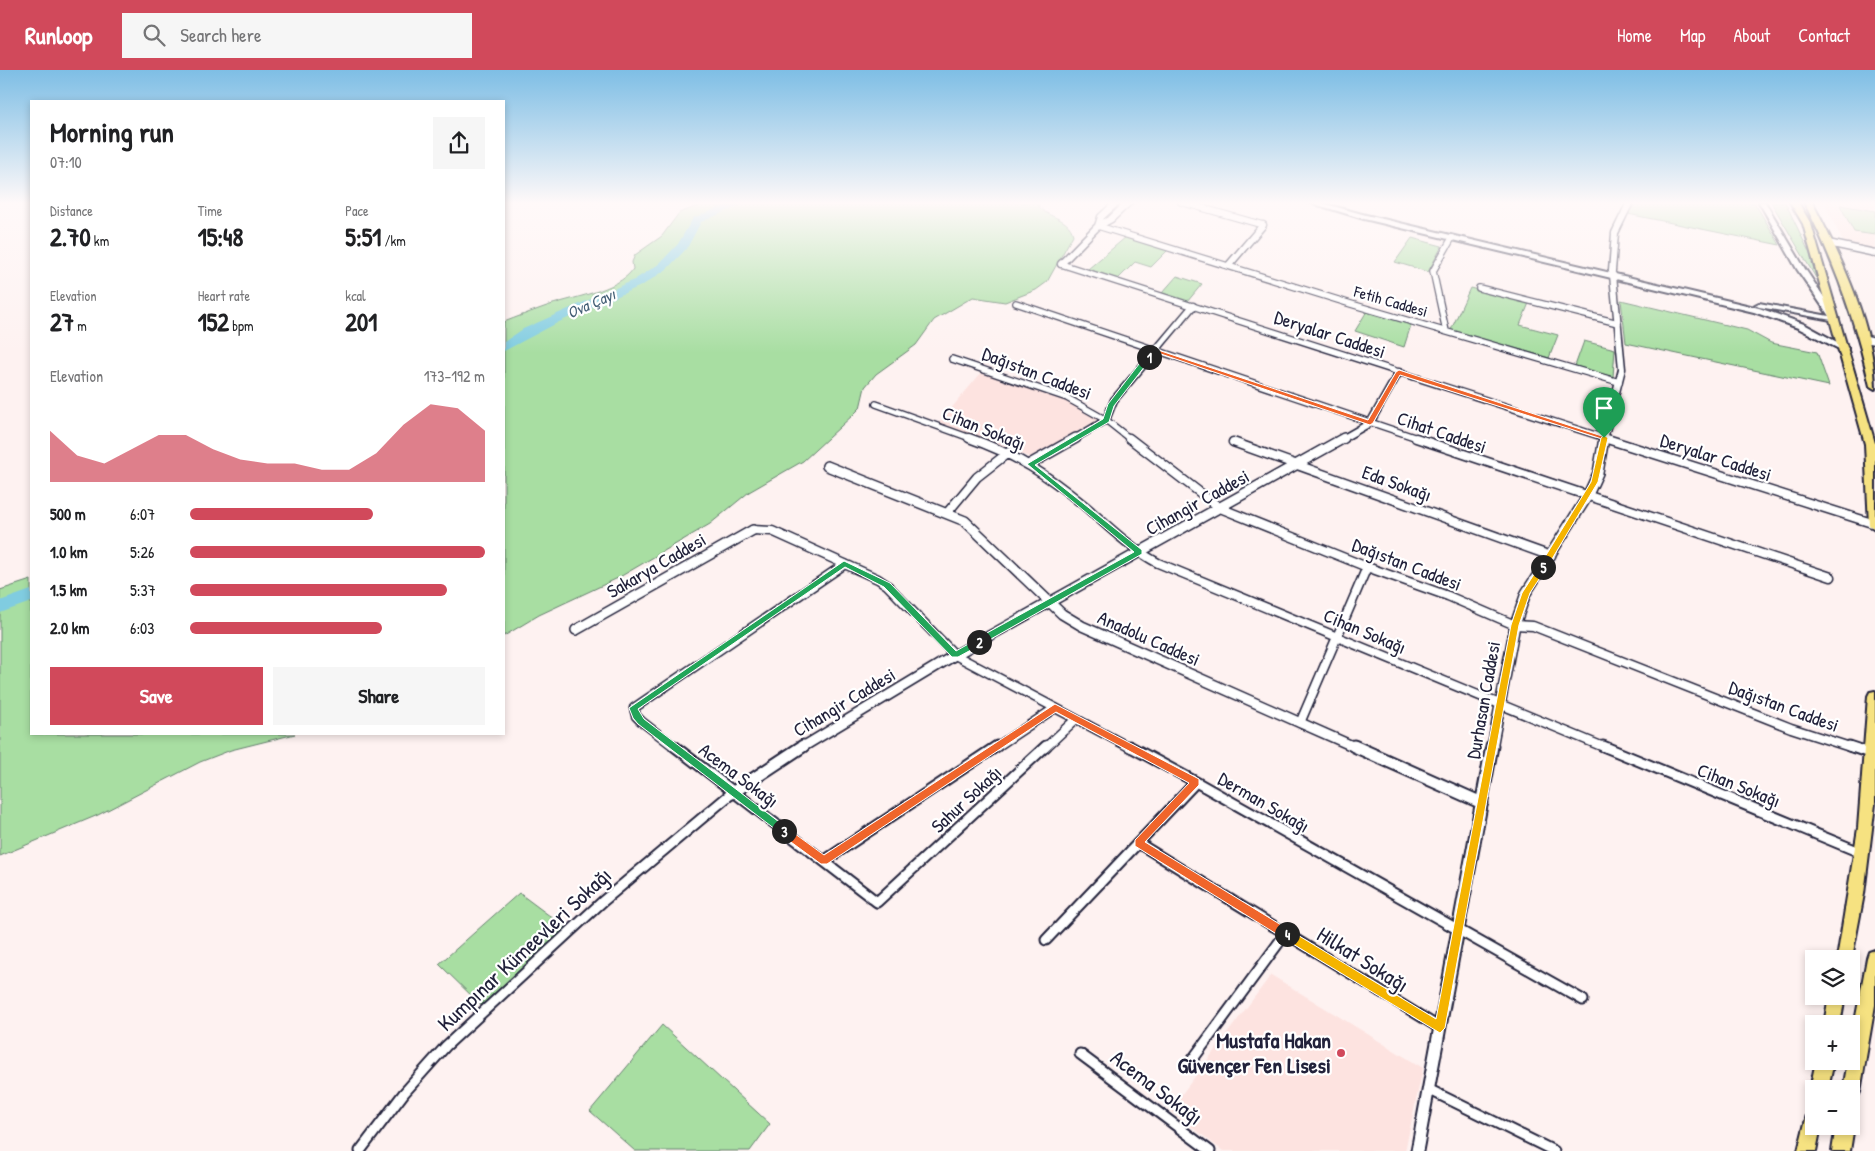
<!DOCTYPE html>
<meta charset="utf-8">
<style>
body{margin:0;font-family:"Patrick Hand",sans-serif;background:#f6f6f6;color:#202124;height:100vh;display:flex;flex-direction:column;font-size:19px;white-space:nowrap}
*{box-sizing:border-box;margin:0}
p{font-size:16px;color:#757577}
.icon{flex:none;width:28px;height:28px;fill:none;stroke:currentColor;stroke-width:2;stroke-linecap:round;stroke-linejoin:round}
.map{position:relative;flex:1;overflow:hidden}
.side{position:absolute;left:30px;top:30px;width:475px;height:635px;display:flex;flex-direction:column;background:#fff;border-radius:0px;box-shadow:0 2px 8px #0003}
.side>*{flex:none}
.fabs{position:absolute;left:1805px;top:880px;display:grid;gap:10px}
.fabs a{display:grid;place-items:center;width:55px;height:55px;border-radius:0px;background:#fff;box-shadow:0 2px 8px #0003;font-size:25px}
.pin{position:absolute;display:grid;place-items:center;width:42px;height:42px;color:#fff;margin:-51px -21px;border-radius:50% 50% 50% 0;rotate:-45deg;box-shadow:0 0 5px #0007}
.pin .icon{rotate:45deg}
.km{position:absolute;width:25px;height:25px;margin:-12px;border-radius:50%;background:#222;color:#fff;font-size:14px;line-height:25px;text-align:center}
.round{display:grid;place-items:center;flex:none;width:52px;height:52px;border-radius:0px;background:#f6f6f6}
.summary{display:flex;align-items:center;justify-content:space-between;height:85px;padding:0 20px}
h1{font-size:28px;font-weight:800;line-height:38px}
.metrics{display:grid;grid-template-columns:repeat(3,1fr);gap:8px;height:85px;padding:5px 20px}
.metrics div{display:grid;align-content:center}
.metrics b{font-size:25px;font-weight:800}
.metrics small{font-size:14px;font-weight:400}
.metrics p{font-size:14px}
.chart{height:140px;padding:10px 20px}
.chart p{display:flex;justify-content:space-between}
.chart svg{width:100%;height:90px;margin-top:5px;fill:#d1495b;opacity:.7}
.primary-button{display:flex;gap:10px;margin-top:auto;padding:10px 20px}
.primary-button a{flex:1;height:58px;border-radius:0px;background:#d1495b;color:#fff;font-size:20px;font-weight:800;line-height:58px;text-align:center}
.primary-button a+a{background:#f6f6f6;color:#202124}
ul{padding:0 20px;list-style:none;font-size:16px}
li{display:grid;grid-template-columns:80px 60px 1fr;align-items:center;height:38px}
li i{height:12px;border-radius:6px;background:#d1495b}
header{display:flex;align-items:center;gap:30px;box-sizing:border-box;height:70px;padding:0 25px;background:#d1495b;color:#fff}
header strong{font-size:24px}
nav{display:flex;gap:28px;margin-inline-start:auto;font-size:18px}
.search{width:350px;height:45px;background:#f6f6f6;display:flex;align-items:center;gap:12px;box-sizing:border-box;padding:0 18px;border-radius:0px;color:#757577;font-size:19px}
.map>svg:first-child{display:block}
.built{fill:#fde3e0}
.green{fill:#a8dea2;stroke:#65806e}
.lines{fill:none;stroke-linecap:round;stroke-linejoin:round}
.river{fill:#80cce0;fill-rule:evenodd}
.minor-far2-casing{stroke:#22223b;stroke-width:8}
.minor-far1-casing{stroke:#22223b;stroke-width:11}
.minor-casing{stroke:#22223b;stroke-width:13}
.tertiary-far2-casing{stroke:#22223b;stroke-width:9}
.tertiary-far1-casing{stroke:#22223b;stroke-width:12}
.tertiary-casing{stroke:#22223b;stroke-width:15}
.secondary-casing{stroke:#22223b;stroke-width:4}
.trunk-casing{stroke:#22223b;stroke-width:4}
.minor-far2{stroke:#fff;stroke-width:5.5}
.minor-far1{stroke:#fff;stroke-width:8}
.minor{stroke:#fff;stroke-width:9}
.tertiary-far2{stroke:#fff;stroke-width:6}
.tertiary-far1{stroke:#fff;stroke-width:9}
.tertiary{stroke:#fff;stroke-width:11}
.secondary{fill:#fff;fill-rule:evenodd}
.trunk{fill:#f6e281;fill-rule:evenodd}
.split-1{fill:#f0652b;stroke:#fff}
.split-2{fill:#22a559;stroke:#fff}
.split-3{fill:#22a559;stroke:#fff}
.split-4{fill:#f0652b;stroke:#fff}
.split-5{fill:#f5b400;stroke:#fff}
.split-6{fill:#f5b400;stroke:#fff}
.poi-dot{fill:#d1495b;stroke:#fff;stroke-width:2}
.labels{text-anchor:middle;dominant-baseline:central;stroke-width:4.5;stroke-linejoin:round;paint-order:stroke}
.far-street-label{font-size:16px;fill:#22223b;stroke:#fff}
.far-water-label{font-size:16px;font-style:italic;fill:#435e75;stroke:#fff}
.street-label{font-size:19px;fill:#22223b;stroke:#fff}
.near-street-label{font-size:22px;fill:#22223b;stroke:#fff}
.near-poi-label{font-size:22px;font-weight:bold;fill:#22223b;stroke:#fff;text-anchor:end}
</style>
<header>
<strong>Runloop</strong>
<div class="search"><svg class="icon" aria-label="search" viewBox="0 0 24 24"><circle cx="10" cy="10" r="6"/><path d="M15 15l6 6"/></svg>Search here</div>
<nav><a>Home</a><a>Map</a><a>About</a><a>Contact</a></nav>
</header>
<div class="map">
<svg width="1875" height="1081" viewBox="0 0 1875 1081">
<rect width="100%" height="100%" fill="#fef2f1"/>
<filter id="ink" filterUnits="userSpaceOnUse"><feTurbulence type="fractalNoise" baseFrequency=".02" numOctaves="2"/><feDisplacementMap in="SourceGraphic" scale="10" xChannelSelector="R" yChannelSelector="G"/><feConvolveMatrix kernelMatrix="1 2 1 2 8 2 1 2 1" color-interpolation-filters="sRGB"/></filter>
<g filter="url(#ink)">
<path class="built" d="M 1824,132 L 1864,132 L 1875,134 L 1875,181 L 1844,174 Z
M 981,303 L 1065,330 L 1100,350 L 1030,387 L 938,354 Z
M 1271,905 L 1423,998 L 1405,1081 L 1223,1081 L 1170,1040 Z"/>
<path class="green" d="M 709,132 L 1037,132 C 1042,149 1069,145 1073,165 L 1047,212 L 1036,220 L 1005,232 L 973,227 L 934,250 L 916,275 L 876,304 L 865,317 L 860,338 L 853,345 L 803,391 L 749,422 L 710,454 L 618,508 L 539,545 L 504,566 L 504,252 C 517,247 530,242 544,237 C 568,228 619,221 633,199 L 632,192 L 635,185 L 662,166 L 679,143 Z
M 1636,132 L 1754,132 L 1780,175 L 1628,144 Z
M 1771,132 L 1785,132 L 1810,184 L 1816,208 Z
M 1840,135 L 1875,141 L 1875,165 L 1854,162 Z
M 1126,167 L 1168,180 L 1151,197 L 1135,192 L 1118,209 L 1088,199 Z
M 1412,168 L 1442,176 L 1428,202 L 1395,192 Z
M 1177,206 L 1202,214 L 1187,232 L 1162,223 Z
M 1470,218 L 1529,233 L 1520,255 L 1558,265 L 1549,288 L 1451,260 Z
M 1621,230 L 1747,260 L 1771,273 L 1817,282 L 1829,316 L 1626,273 Z
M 1367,241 L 1411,255 L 1404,277 L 1355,261 Z
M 1584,271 L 1615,279 L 1613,307 L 1575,296 Z
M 31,510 L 31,664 L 295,664 L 231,680 L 200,692 L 98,745 L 0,786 L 0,520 Z
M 519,823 L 566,858 L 482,936 L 439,894 Z
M 662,955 L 770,1054 L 750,1081 L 635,1081 L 590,1041 Z"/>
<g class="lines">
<path class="river" d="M 734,132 L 748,132 L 701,152 L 687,178 L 667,199 L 643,215 L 559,252 L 504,281 L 504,272 L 523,259 L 634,210 L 659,194 L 678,174 L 693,148 Z
M 31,520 L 31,532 L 0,543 L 0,531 Z"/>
<g class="minor-far2-casing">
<path id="minor-far2" d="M 1181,132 L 1263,155
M 1098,156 L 1351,234 L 1619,312
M 1061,194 L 1608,369
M 1479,218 L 1618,253
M 1016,233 L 1420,369
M 1446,261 L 1433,201 L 1452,168
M 952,289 L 1067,328 L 1106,350 L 1130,369
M 876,334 L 973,369"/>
</g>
<g class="minor-far1-casing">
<path id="minor-far1" d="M 969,368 C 1017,385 1046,404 1085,436 C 1108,456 1131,479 1158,493 L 1606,678
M 1129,368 L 1220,438 L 1367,497 L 1448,526 L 1515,555 L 1533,556 L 1791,658 L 1853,678
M 1416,368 L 1831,507
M 1604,368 L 1875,454
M 1233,372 L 1551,486
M 947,443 L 977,407 L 1009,382
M 753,460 L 772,461 L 878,509 L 887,515 L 955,585 L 1131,678
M 1300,653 L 1367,497
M 676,678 L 641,651 L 636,646 L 634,638 L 845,494
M 995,678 L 1055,638
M 1045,678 L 1076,649"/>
</g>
<g class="minor-casing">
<path id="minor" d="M 674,676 L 877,832 L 1046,676
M 1129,676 L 1196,712 L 1583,930
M 1603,676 L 1862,783
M 1849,676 L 1873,684
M 1138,773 L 1440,958
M 824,791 L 997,676
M 1046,870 L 1196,712
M 1080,984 L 1210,1081
M 1190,993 L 1286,863
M 1428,1019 L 1554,1081
M 360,1081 L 404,1023 L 446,976 L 602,832 L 732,723"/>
</g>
<g class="tertiary-far2-casing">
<path id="tertiary-far2" d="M 1098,156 L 1101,147 L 1117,132
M 1828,173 L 1875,183
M 1061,194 L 1098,156 L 1111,149 L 1129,132
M 1229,195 L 1263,155
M 1612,201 L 1615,163 L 1630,132
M 1862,268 L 1875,271
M 1074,369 L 1106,350 L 1114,330 L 1193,236
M 1342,369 L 1370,353 L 1399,302
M 1604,369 L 1622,299 L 1613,205"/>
</g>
<g class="tertiary-far1-casing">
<path id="tertiary-far1" d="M 1030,394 L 1076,368
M 827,396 L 965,451 L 1062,544 L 1082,556 L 1357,678
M 576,560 L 753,460
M 801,678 L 955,585 L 1344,368
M 1492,678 L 1515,555 L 1526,523 L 1587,427 L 1598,403 L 1604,368"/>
</g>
<g class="tertiary-casing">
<path id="tertiary" d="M 1354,676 L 1482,733
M 732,723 L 803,676
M 1417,1081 L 1492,676"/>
</g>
<g class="secondary-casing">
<path id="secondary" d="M 1308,132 L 1318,132 L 1366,145 L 1759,238 L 1804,254 L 1848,278 L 1847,280 L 1841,280 L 1798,258 L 1754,242 L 1364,149 Z
M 1759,132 L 1765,132 L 1805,199 L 1838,248 L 1837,251 L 1759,237 L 1755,235 L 1759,233 L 1829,246 L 1797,199 Z"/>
</g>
<g class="trunk-casing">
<path id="trunk" d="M 1790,132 L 1798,132 L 1811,154 L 1875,373 L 1875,459 L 1869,455 L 1865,374 L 1803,154 Z
M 1804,132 L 1812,132 C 1841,187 1875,257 1875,319 L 1870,316 C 1856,252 1834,191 1804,132 Z
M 1875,621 L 1875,734 L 1864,824 L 1851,893 L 1851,889 L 1837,889 L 1858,758 L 1868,626 L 1870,622 Z
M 1875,880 L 1875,935 L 1860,1022 L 1857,1028 L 1851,1031 L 1851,1019 L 1843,1019 L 1848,991 L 1851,991 L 1851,973 L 1867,888 L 1869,882 Z
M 1829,926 L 1845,926 L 1840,954 L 1824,954 Z
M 1816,991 L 1834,991 L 1828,1019 L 1814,1019 L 1814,1026 L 1810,1019 Z
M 1814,1038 L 1814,1056 L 1821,1056 L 1816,1081 L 1798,1081 L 1808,1041 Z
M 1851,1050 L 1854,1056 L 1850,1081 L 1832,1081 L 1836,1056 L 1851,1056 Z"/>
</g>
<use href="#minor-far2" class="minor-far2"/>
<use href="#minor-far1" class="minor-far1"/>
<use href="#minor" class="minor"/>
<use href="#tertiary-far2" class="tertiary-far2"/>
<use href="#tertiary-far1" class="tertiary-far1"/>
<use href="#tertiary" class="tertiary"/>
<use href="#secondary" class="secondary"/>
<use href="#trunk" class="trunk"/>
</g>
</g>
<linearGradient id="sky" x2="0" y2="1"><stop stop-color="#7ebee5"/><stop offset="0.47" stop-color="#fff9f9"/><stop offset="1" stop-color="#fff9f9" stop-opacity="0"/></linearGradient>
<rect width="1875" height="283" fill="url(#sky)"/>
<path class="split-1" d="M 1152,278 L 1368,350 L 1396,302 L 1399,300 L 1608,368 L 1602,369 L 1400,305 L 1373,353 L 1370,355 L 1155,282 L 1151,288 L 1146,288 Z"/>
<path class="split-2" d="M 1146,285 L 1152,287 L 1114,336 L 1109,352 L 1035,395 L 1142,480 L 1142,484 L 982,574 L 976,574 L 976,569 L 1134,482 L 1027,394 L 1103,349 L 1108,334 Z"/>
<path class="split-3" d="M 844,491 L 890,513 L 956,581 L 979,568 L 983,572 L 982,574 L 958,587 L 952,587 L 884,517 L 845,497 L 638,639 L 644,649 L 787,758 L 788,761 L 784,766 L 638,654 L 633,648 L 629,638 Z"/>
<path class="split-4" d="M 1055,634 L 1199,709 L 1199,715 L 1145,772 L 1291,861 L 1291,868 L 1283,868 L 1135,776 L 1135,770 L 1189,713 L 1056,642 L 827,794 L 821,794 L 780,764 L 780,758 L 787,758 L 824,785 Z"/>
<path class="split-5" d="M 1540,495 L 1547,497 L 1530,523 L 1519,555 L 1445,958 L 1440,963 L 1283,868 L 1282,864 L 1283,861 L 1291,861 L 1436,949 L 1511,555 L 1522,523 Z"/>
<path class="split-6" d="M 1604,365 L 1608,368 L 1598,412 L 1546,499 L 1540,499 L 1540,495 L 1591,412 L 1601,368 Z"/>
<circle class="poi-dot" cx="1341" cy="983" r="5"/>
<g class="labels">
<g class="far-street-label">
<text transform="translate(1391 231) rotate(16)">Fetih Caddesi</text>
</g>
<g class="far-water-label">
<text transform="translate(591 233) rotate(-24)">Ova Çayı</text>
</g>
<g class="street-label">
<text transform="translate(1330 264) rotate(18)">Deryalar Caddesi</text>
<text transform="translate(1037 303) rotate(21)">Dağıstan Caddesi</text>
<text transform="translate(984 358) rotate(22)">Cihan Sokağı</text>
<text transform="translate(1442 362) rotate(19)">Cihat Caddesi</text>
<text transform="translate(1716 387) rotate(18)">Deryalar Caddesi</text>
<text transform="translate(1397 413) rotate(20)">Eda Sokağı</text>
<text transform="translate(1197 432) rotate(-29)">Cihangir Caddesi</text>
<text transform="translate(1407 494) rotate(21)">Dağıstan Caddesi</text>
<text transform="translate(656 495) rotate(-30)">Sakarya Caddesi</text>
<text transform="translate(1365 561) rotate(23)">Cihan Sokağı</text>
<text transform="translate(1149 568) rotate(24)">Anadolu Caddesi</text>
<text transform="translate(1483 630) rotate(-80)">Durhasan Caddesi</text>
<text transform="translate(844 632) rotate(-31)">Cihangir Caddesi</text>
<text transform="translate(1784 636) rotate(20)">Dağıstan Caddesi</text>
<text transform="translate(739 705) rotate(37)">Acema Sokağı</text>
<text transform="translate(1739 715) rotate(22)">Cihan Sokağı</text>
<text transform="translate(966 729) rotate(-43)">Sahur Sokağı</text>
<text transform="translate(1264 732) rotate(30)">Derman Sokağı</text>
</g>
<g class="near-street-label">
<text transform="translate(524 879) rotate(-43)">Kumpınar Kümeevleri Sokağı</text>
<text transform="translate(1363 889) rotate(32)">Hilkat Sokağı</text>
<text transform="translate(1157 1017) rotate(37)">Acema Sokağı</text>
</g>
<g class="near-poi-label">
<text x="1331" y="970">Mustafa Hakan<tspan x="1331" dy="25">Güvençer Fen Lisesi</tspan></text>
</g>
</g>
</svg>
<div class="fabs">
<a><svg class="icon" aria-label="layers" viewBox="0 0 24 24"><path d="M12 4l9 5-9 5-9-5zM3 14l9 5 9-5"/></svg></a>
<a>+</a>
<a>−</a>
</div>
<div class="pin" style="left:1604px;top:368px;background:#1e9e55"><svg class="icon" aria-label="arrive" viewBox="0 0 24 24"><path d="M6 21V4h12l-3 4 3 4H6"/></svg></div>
<b class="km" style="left:1149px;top:287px">1</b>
<b class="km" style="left:979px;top:572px">2</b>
<b class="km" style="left:784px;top:761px">3</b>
<b class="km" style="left:1287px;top:864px">4</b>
<b class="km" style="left:1543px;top:497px">5</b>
<section class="side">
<div class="summary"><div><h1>Morning run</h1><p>07:10</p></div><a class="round"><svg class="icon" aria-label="share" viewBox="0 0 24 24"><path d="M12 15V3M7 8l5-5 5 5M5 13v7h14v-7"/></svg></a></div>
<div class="metrics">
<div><p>Distance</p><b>2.70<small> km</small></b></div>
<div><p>Time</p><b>15:48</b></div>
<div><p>Pace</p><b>5:51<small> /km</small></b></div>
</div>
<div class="metrics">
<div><p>Elevation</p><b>27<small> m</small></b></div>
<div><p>Heart rate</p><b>152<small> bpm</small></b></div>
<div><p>kcal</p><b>201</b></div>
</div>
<div class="chart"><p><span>Elevation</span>173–192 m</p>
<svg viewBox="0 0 160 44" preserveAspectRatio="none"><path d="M0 44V19L10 31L20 35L30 28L40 21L50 21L60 28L70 33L80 35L90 35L100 38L110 38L120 30L130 16L140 6L150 8L160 19V44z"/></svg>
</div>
<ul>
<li><b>500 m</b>6:07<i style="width:62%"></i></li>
<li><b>1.0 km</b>5:26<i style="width:100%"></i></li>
<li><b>1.5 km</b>5:37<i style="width:87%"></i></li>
<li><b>2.0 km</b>6:03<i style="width:65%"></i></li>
</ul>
<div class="primary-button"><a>Save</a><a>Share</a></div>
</section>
</div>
